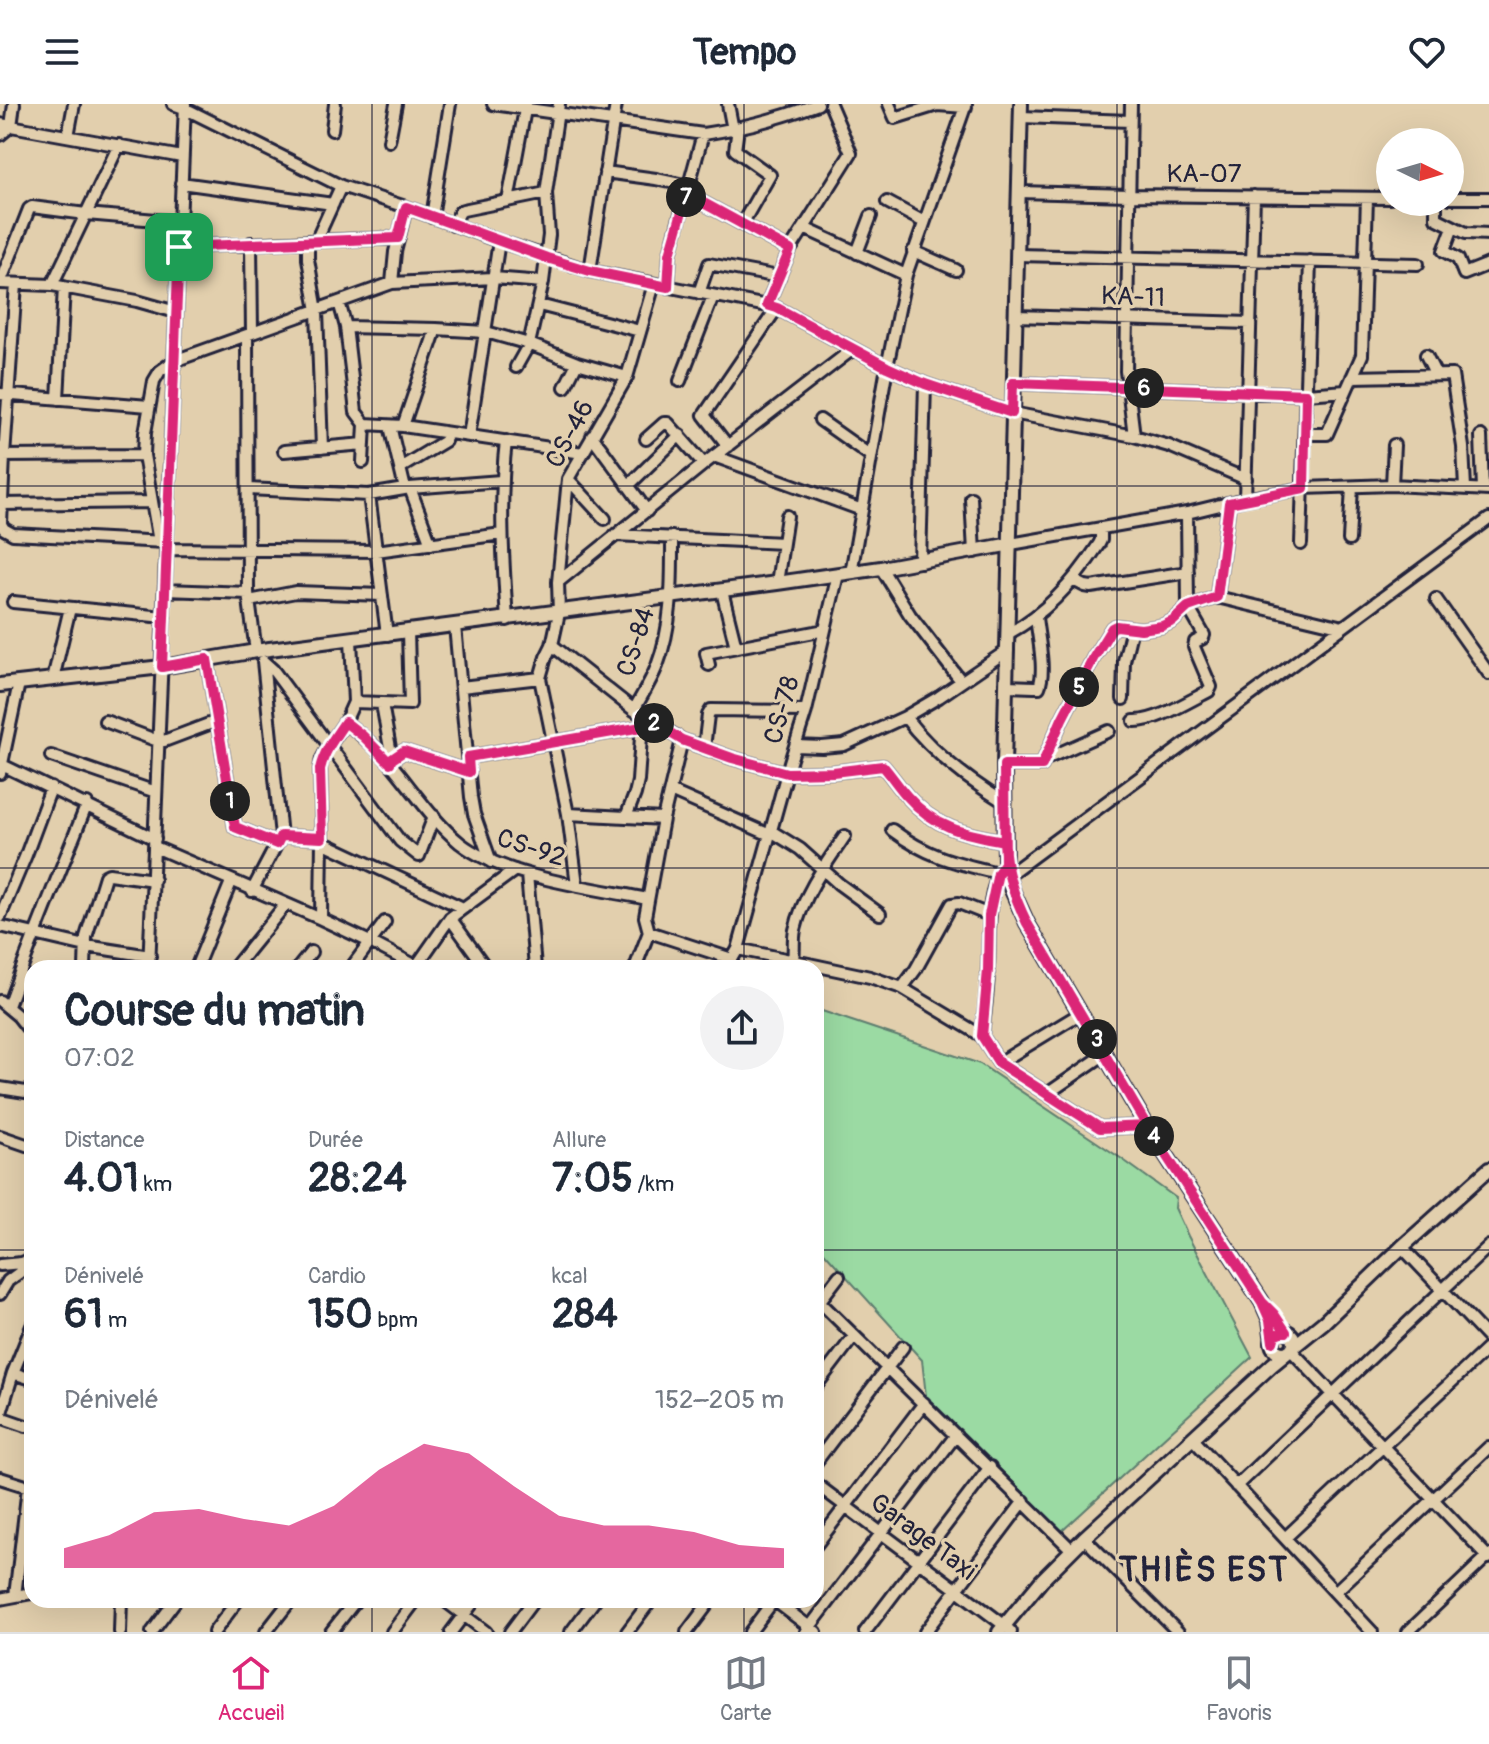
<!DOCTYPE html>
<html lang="fr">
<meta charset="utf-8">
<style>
body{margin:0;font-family:Pangolin,sans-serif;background:#f2f2f3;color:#1f2937;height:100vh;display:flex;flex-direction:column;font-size:30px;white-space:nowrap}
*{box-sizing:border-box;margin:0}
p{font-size:26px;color:#747a83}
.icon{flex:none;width:44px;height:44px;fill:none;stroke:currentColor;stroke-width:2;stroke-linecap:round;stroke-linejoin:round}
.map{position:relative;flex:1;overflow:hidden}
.details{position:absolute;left:24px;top:856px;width:800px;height:648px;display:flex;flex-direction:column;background:#fff;border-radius:24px;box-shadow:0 8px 32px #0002}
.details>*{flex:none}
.needle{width:52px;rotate:95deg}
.fabs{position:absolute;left:1376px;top:24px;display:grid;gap:16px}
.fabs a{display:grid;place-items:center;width:88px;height:88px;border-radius:50%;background:#fff;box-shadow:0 8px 32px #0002;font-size:40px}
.pin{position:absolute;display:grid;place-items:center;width:68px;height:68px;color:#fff;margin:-34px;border-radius:16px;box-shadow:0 4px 12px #0006}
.km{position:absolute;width:40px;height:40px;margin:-20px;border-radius:50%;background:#222;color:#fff;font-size:22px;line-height:40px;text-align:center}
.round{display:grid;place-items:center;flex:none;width:84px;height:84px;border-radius:42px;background:#f2f2f3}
.summary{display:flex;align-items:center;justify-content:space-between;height:136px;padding:0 40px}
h1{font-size:44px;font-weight:800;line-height:60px}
.stats{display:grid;grid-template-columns:repeat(3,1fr);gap:12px;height:136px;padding:8px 40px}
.stats div{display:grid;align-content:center}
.stats b{font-size:40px;font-weight:800}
.stats small{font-size:22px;font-weight:400}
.stats p{font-size:22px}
.chart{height:224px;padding:16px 40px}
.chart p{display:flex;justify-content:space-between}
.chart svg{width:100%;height:144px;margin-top:8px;fill:#db2777;opacity:.7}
header{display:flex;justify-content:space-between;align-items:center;height:104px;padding:0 40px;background:#fff;font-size:36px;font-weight:800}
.tab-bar{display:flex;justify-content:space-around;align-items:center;height:112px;border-top:2px solid #e0e1e3;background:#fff;font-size:22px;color:#747a83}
.tab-bar a{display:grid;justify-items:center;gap:4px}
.tab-bar .current{color:#db2777}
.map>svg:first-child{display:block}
.park{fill:#9bdaa3;stroke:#5e7e6f;stroke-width:2}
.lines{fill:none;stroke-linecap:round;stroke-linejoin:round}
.minor-casing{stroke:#22223b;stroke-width:16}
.major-casing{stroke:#22223b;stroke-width:18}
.minor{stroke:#e2cfad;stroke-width:10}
.major{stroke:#e2cfad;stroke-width:12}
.route-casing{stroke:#fff;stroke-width:16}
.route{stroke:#db2777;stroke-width:10}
.grid{fill:none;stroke:#22223b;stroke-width:2;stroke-opacity:0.55}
.labels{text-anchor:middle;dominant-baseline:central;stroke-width:7;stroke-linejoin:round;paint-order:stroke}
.street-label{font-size:26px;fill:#22223b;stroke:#e2cfad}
.district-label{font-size:34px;font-weight:bold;letter-spacing:2px;fill:#22223b;stroke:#e2cfad}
</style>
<header><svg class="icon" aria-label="menu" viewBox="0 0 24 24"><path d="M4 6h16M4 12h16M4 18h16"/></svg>Tempo<svg class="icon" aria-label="heart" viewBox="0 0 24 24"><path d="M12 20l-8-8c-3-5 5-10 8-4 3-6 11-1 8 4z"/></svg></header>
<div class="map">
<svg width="1489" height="1528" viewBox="0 0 1489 1528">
<rect width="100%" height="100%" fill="#e2cfad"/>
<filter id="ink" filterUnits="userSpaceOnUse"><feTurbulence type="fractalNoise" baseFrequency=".0125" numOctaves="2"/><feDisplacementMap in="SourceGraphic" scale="16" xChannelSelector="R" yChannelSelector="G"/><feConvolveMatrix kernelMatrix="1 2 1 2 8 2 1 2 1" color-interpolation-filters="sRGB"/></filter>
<g filter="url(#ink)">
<path class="park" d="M 816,905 L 980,960 L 1122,1055 L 1176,1094 L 1175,1104 L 1188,1132 L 1252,1253 L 1062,1427 L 926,1292 L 922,1256 L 816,1139 Z"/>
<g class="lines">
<g class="minor-casing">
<path id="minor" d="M 173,0 L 184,4 L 341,82 L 406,103 L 499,137 L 590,167 L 777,204 L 887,263 L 925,280 L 1012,309 L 1134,332 L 1169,342 L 1246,375
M 493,0 L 703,30 C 743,24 780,14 818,0
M 728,0 L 733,26
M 889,0 L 895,14 L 937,1 L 966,3
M 1131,0 L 1126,267 L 1134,332
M 1021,13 L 1130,17
M 0,20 L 182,53
M 738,24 L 735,46 L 770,71 L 742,120
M 332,26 L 335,0
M 0,31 L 11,22 L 14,0
M 68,32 L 74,0
M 389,37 L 396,0
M 605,68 L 656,75 L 689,82
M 181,79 L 333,100
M 1019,88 L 1129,91 L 1390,94
M 687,90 L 790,146
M 1450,94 L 1489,94
M 508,97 L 526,0
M 887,98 L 924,118
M 1436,98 L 1436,114 L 1466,129 L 1489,130
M 432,113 L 450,0
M 453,121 L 460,108 L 463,106 L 546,89 L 559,0
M 1453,123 L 1444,147 L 1458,155 L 1464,170 L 1489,160
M 804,124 L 906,171
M 308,137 L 308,155 L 317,207 L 322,344
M 316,137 L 398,134
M 251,139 L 252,229
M 179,143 L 316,137 L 341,82
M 913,147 L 956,166
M 857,149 L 871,112
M 1017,151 L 1418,160
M 590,167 L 616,0
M 0,179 L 29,105 L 32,103 L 86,110 L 180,118
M 0,179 L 52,181 L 137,197 L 176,208
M 392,179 L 395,148 L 406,103
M 16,180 L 4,352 L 1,420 L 4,425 L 13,430 L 165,438
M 52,181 L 119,41
M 668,183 L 670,150 L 703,30
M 699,189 L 709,160 L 779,173
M 339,198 L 346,223 L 356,308 L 365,320 L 363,358
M 539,201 L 640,227
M 767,201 L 790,146 L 851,49 L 830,0
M 1015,212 L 1250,219
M 346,223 L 436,225
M 247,231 L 248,489 L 256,547
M 1426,251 L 1436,271
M 516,263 L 529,240 L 543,178 L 549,131 L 546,89
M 1352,273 L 1452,271 L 1463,343 L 1465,384
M 680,277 L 713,192
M 1013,279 L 1306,290 L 1346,287
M 565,283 L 577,259
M 0,290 L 149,302
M 58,295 L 64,183
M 820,316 L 871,352
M 365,320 L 403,322 L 436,225 L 486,228 L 529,240 L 577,259 L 627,273
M 390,322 L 405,385
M 403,322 L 583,349
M 1305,330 L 1327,330 L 1362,251 L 1367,94
M 469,332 L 499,137
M 592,332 L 647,407
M 1481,332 L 1483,385
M 646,335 L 664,319 L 668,319 L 704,360
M 506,337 C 499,397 503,456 507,516
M 728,342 L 704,311 L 777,204
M 284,347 L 364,340
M 0,352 L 144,351
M 714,352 L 862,406
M 400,364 L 445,337 L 447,329
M 568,375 L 605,415
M 1392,381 L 1394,341
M 628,382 L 680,331
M 410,384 L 431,440
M 248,385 L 369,391 L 410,384 L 501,377
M 369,391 L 387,531
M 971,394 L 974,448
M 1245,395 L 1254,92
M 1,400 L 152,398
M 615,431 L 783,439
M 1349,436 L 1352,383
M 159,438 L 144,351 L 145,329 L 154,277 L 160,267 L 174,257 L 392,179 L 494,174 L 543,178
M 1011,440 L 1187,409 L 1245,395 L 1304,384 L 1392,381 L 1489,386
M 1301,440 L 1310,157
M 166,445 L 376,447 L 502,430
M 920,458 L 925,280
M 881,464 L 910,511 L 961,577
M 851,469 L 887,263 L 906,171 L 966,0
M 1073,476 L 1085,482 L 1091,483 L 1188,468
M 558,478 L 704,360 L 853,245
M 777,479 L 787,412
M 165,486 L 248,489
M 722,487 L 736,543
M 1217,493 L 1229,399
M 1436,495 L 1489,570
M 249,497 L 296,488 L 382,491
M 13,498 L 164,513
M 455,522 L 471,693 L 474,710 L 491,758
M 1009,529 C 1047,509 1075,477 1099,440 L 1101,436 L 1101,424
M 552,541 L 634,606 L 682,636 L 732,654 L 787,669 L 833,668 L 883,662 C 891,671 898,682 907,692 C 935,724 964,730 1004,737
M 207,555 L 235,723 L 277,740
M 263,557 L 273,566 L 400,737 L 419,752 L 434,712
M 709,561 L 706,549 L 825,526
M 53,575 L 70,504
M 1007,582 L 1034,583 L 1039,583 C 1046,566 1038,533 1036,513
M 461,583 L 540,574
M 1123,595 L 1124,557 L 1132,524
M 354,598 L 410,600 L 408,528
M 382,600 L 392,655
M 634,606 C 642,591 651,577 657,562 C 673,520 672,477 672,433
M 905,613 C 931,647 968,676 1004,698
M 105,617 L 158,637 L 164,637 L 217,617
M 1134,617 C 1156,618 1189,597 1209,587 L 1211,583 L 1194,543 L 1195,538 L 1203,534 L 1204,531 L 1188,503 L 1187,409
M 345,618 C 362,631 377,644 391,660 C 413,686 433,717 460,739 C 505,774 593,784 648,795
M 682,636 L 663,715 L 645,813 L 649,828 L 732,855
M 795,642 L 822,643 L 844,641 L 905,613 L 939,593 L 1008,546
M 704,644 L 708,611 L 711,606 L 806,607
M 51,652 L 156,688
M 468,653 L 642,623
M 1046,655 L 1109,627
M 390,659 L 392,655 L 404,647 L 469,668
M 0,660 L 155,735
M 1004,661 L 1042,661 L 1062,615 L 1094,553 L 1112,524 L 1116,522 L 1141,525 L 1162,522 L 1173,517 L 1188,503 L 1217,493 L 1343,523
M 0,669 L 19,579
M 670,687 L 770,731
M 568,710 L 626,713 L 635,690 L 638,677 L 642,618
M 626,713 L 663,715
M 892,726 C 928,753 956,759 998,769
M 771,727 L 800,745 L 839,780 L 880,810
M 281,732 L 322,734
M 322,738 L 463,804
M 155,743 L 321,815 L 370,838 L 420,864
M 527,770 L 535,864
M 1008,771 L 1489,415
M 577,781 L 568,710 L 540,574 L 546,553 L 552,541 L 559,509 L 558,478 L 568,375 L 627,273 L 654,180
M 252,787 L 281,732 L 263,557
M 0,813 L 26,751 L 51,684
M 450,814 L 486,864
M 321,815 L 322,734 L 320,665 L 322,655 L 329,642 L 345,618 L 354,598 L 351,535
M 0,822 L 86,842 L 150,852
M 738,845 L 870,873 L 902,884 L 982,932 L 999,959 L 1100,1024 L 1147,1022
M 85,864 L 86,833 L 105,772 L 109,770 L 154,776
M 149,864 L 185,0
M 196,864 L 231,778
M 234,864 L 285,801
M 298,864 L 311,848
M 351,864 L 385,818
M 415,864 L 450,814 L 515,766
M 635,864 L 649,828
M 727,864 L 738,845 L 790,658 L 806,607 L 838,470
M 791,864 C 796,852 792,839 795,826 C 803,791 825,761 845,732
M 902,884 L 916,865 L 952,800 L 959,799 L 989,811
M 0,897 L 18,912 L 32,930
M 8,902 C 32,834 60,768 87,700
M 982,932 C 984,909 988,886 988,863 C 990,829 985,789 1005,759
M 999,959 L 1081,909
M 0,984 L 32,989
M 1047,990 L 1105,950
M 0,1032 L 32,1043
M 1402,1143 L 1489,1235
M 0,1161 L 32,1158
M 0,1190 L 8,1177 L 23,1166 L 24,1158
M 816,1194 L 1072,1446
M 816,1202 L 839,1172
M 1291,1246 L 1489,1454
M 13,1269 L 32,1275
M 816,1282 L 854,1232
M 0,1312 L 13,1269 L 32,1222
M 0,1313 L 26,1322
M 1192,1334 L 1372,1528
M 816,1358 L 903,1243
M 0,1374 L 32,1384
M 816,1380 L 1004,1521 L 1011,1528
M 1236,1382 L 1489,1142
M 1084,1434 L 1178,1528
M 1285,1434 L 1489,1243
M 816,1441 L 924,1299
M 1335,1488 L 1489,1343
M 15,1492 L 28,1383
M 0,1495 L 32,1489
M 444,1496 L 486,1528
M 774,1496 L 816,1528
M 120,1528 L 121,1496
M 152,1528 L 176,1496
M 214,1528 L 238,1496
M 266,1528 L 291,1496
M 331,1528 L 356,1496
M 392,1528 L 416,1496
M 451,1528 L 475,1496
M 510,1528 L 534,1496
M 571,1528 L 595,1496
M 627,1528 L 651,1496
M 687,1528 L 711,1496
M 750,1528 L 774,1496
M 806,1528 L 956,1331
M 865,1528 L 990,1363
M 925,1528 L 1024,1397
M 1408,1528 L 1489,1451"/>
</g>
<g class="major-casing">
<path id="major" d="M 1021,0 L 1004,661 L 1005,759 L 1011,784 L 1027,819 L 1147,1022 L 1262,1198 L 1270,1216 L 1273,1238
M 0,581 L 162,563 L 262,546 L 777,479 L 881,464 L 1011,440
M1272 1238a11 11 0 1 1 22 0a11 11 0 1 1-22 0Z
M 1292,1244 L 1324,1218 L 1402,1143 L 1489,1065
M 999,1528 L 1042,1476 L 1084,1434 L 1272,1261 L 1289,1247"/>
</g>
<use href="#minor" class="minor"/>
<use href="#major" class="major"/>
</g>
</g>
<g class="lines" filter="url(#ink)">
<g class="route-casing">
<path id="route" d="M 179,143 L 162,563 L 207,555 L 235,723 L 277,740 L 281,732 L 322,734 L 320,665 C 324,647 335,633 345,618 L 363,632 L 390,659 L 392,655 L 404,647 L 469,668 L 468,653 L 642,623 L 642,612 L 682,636 L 732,654 L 787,669 L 833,668 L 883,662 C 891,671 898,682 907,692 C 935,724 964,730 1004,737 C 1005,767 1014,792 1027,819 L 1147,1022 L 1262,1198 L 1274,1210 L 1286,1228 L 1282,1228 L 1275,1231 L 1273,1238 L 1270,1216 L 1262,1198 L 1147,1022 L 1100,1024 L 999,959 L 982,932 L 988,866 L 989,811 L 998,769 L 1005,759 L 1004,661 L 1042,661 L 1062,615 L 1094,553 L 1112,524 L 1116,522 L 1141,525 L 1162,522 L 1173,517 L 1188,503 L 1217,493 L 1229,399 L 1304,384 L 1306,290 L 1013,279 L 1012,309 L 925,280 L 887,263 L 777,204 L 767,201 L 790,146 L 687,90 L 670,150 L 668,183 L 590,167 L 547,154 L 406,103 L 398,134 L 179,143"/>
</g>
<use href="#route" class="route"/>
</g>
<path class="grid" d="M 372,0 L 372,864M 744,0 L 744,864M 1117,0 L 1117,1528M 0,382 L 1489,382M 0,764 L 1489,764M 0,1146 L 32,1146M 816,1146 L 1489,1146M 372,1496 L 372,1528M 744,1496 L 744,1528"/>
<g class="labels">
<g class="street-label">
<text x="1204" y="70">KA-07</text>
<text transform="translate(1133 193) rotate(2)">KA-11</text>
<text transform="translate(570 330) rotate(-62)">CS-46</text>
<text transform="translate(636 538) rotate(-72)">CS-84</text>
<text transform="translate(782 606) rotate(-74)">CS-78</text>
<text transform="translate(531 744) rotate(18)">CS-92</text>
<text transform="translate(923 1433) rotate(37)">Garage Taxi</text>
</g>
<g class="district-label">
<text x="1204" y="1466">THIÈS EST</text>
</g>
</g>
</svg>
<div class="fabs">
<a><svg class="needle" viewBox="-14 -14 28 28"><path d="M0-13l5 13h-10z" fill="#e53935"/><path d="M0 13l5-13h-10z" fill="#747a83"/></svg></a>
</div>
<div class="pin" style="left:179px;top:143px;background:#1e9e55"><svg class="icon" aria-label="arrive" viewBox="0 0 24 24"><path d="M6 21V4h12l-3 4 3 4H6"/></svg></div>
<b class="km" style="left:230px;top:697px">1</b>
<b class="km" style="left:654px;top:619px">2</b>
<b class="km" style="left:1097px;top:935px">3</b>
<b class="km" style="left:1154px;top:1032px">4</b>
<b class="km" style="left:1079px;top:583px">5</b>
<b class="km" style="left:1144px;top:284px">6</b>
<b class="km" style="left:686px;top:93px">7</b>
<section class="details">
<div class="summary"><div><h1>Course du matin</h1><p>07:02</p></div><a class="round"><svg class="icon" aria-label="share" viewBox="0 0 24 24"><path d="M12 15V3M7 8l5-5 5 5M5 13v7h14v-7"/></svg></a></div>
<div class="stats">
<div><p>Distance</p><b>4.01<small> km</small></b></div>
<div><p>Durée</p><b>28:24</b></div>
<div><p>Allure</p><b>7:05<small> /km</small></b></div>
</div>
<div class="stats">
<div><p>Dénivelé</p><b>61<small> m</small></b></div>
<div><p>Cardio</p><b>150<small> bpm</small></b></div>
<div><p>kcal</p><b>284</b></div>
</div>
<div class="chart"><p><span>Dénivelé</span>152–205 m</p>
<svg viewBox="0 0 160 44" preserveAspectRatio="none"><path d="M0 44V38L10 34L20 27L30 26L40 29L50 31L60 25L70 14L80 6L90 9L100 19L110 28L120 31L130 31L140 33L150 37L160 38V44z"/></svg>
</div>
</section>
</div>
<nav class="tab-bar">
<a class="current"><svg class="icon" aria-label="home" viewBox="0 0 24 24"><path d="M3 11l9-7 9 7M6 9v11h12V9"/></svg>Accueil</a>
<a><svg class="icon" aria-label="map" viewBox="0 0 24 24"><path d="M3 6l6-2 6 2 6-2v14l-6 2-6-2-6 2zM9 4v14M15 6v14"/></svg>Carte</a>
<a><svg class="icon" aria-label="saved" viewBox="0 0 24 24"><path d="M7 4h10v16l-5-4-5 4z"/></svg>Favoris</a>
</nav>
